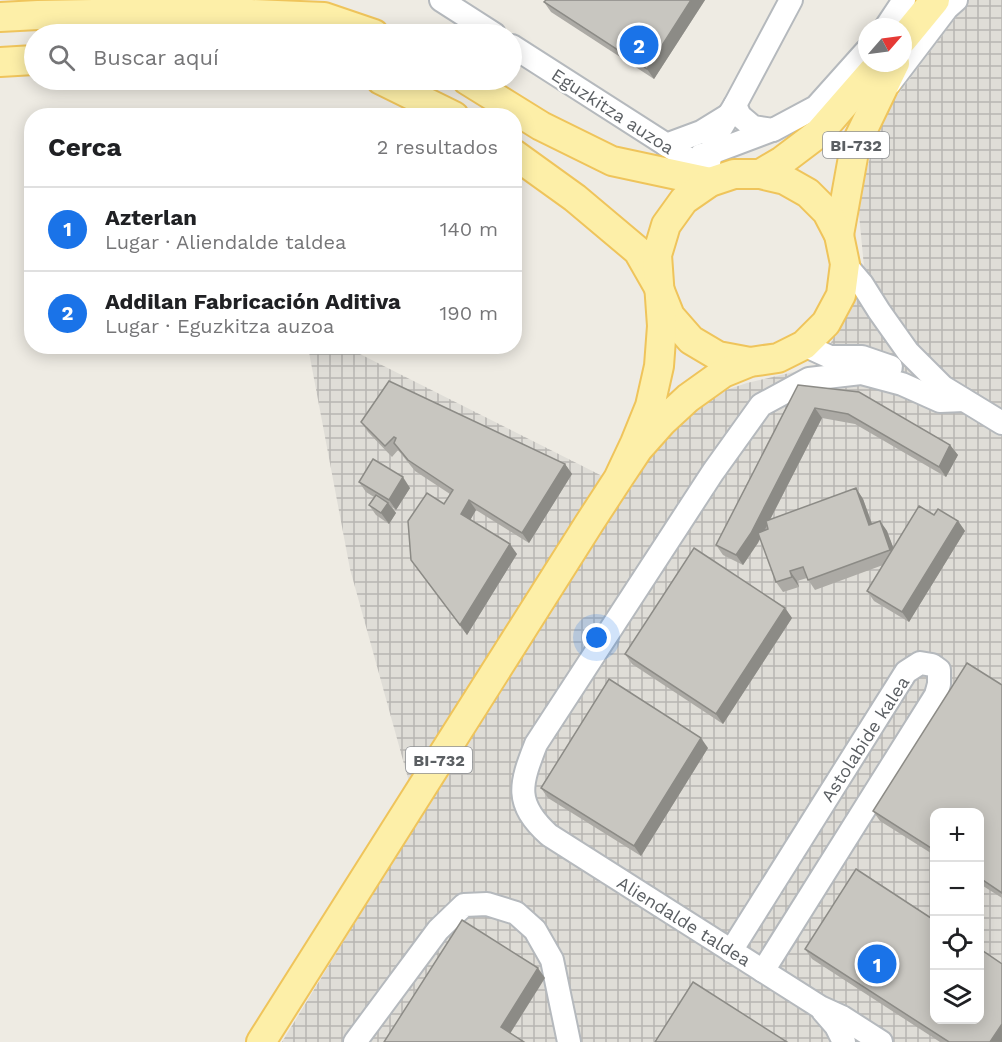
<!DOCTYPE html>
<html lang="es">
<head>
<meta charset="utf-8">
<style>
	:root { --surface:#fff; --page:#f2f2f2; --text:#202124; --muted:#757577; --line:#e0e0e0; --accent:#1a73e8 }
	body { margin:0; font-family:"Work Sans",sans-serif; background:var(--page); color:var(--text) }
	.controls { position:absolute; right:18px; bottom:18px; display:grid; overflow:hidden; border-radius:12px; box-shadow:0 3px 15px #0003 }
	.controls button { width:54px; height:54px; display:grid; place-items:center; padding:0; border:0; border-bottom:2px solid var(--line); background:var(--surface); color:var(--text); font:30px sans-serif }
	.compass { position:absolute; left:858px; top:18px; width:54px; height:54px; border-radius:50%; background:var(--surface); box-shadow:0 3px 15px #0003; rotate:62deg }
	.you { position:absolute; left:597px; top:638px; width:21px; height:21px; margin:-15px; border:4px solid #fff; border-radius:50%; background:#1a73e8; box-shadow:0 0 0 9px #1a73e833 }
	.badge { display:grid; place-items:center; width:39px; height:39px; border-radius:50%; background:var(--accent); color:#fff; font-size:20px; font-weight:700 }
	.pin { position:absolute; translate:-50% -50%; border:3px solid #fff; box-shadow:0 2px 6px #0006 }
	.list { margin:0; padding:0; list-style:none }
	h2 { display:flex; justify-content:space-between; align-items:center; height:78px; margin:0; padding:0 24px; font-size:26px }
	h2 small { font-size:20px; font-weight:400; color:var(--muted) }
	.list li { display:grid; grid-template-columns:39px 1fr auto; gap:18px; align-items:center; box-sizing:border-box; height:84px; padding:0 24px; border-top:2px solid var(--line) }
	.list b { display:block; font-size:22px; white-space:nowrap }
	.list p { margin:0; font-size:20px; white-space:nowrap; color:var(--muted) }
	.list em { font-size:20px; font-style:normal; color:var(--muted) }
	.icon { flex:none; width:33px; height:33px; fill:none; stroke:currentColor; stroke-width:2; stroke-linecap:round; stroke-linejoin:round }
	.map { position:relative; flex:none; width:1002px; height:1042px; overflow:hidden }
	.search { position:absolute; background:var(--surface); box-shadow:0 3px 15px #0003; left:24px; top:24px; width:498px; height:66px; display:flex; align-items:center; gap:15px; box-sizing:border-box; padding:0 21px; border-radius:33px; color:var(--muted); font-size:22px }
	.panel { position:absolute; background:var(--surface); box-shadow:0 3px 15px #0003; left:24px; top:108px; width:498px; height:246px; border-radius:24px }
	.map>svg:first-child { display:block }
</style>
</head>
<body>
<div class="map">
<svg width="1002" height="1042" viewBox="0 0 1002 1042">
	<defs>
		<pattern id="industrial-grid" width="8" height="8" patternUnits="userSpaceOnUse" patternTransform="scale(1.5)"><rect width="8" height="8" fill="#dfddd7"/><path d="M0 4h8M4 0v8" fill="none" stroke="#b8b6b2"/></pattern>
	</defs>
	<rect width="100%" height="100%" fill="#eeebe3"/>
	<path fill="url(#industrial-grid)" fill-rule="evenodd" d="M969,0H1002V1042H282L419,818L350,569L308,347H346L630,490L644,466L702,398L747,383L819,366L865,277L858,204L880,118ZM934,812H980V1020H934Z"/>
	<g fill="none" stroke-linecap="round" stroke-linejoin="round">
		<defs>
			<g id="minor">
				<path d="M441,0L494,34"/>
				<path d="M886,27L904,0"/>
				<path d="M512,46L687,158L710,182"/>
				<path d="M890,83L947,8L956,0"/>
				<path d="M735,105L740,116L753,127L773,130L816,107L867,50"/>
				<path d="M666,145L701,132L727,116"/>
				<path d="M701,155L711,153L772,130"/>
				<path d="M710,182L709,162L715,138L735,105L791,0"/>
				<path d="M845,264L862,284L879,311L908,352L943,387L1002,423"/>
				<path d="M804,345L830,357H862L891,367"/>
				<path d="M731,951L906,672L920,663L932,665L939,670V684L936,695L763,971"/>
				<path d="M823,1011L836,1026L844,1042"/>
				<path d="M355,1042L438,930L464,905L487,904L516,913L535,930L552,960L569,1042"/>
				<path d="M881,1042L842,1017L820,1007L549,835C514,803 520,785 536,744L713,472L761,405L809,379L861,373L902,384L940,401L964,400"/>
			</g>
			<g id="major">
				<path d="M0,17L38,15L203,12L324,17L374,34"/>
				<path d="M903,39L935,0"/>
				<path d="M0,62L34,60"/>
				<path d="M381,80L454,116"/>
				<path d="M467,80L541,126L612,161L710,182"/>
				<path d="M514,154L575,198L638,251L658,286L670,316L691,340L718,356L750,362"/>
				<path d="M760,174L782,161L819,133L880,63"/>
				<path d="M839,235L855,146L895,63"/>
				<path d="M261,1042L590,522L618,479L638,449L662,422L688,398L723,373L750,362L778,358L804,345L826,323L841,295L845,264L839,235L827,212L808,193L785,180L760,174H734L710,182L684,200L666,225L657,255L662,326L659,366L650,406L635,443L618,479"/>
			</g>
		</defs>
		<use href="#minor" stroke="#b5b9bd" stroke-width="26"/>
		<use href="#major" stroke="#efc45b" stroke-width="32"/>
		<use href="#minor" stroke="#fff" stroke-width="22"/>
		<use href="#major" stroke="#fdefa8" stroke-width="28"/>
	</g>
	<g fill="#acaaa5">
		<path d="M546,0H705L654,79L551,12L544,2Z"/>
		<path d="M798,385L950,445L958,455L946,477L855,424L822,418L770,520L856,488L863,499L872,524L880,521L887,531L893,548L934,515L958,521L965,531L909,622L874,601L867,591L883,565L815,590L807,578L797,581L799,587L783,592L776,582L760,538L743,565L723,555L716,545Z"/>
		<path d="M361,422L565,464L572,474L529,543L476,510L470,520L517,554L467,635L411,560L450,494L415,471L398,450L392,457L368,432Z"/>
		<path d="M359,482L410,488L396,510L392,507L396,513L389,524L376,515L369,505L374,497L366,492Z"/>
		<path d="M785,608L792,618L723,724L632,664L625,654Z"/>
		<path d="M1002,685V898L980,884V813H934V855L880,821L873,811Z"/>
		<path d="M708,748L641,856L548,798L541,788Z"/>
		<path d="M805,949L1002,1042H940L812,959Z"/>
	</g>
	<g fill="#8c8b86">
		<path d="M691,0H705L654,79L647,69Z"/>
		<path d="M815,408L822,418L758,543L743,565L736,555Z"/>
		<path d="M950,445L958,455L946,477L939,467Z"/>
		<path d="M565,464L572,474L529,543L522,533Z"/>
		<path d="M403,477L410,488L396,510L389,500Z"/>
		<path d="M856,488L863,499L876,535L869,525Z"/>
		<path d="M469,500L476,510L468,524L461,514Z"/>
		<path d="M388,503L396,513L389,524L381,513Z"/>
		<path d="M880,521L887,531L898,560L890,550Z"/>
		<path d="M958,521L965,531L909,622L902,612Z"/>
		<path d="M510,544L517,554L467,635L460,625Z"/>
		<path d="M790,571L797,581L799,587L792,577Z"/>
		<path d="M785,608L792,618L723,724L716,714Z"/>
		<path d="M701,738L708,748L641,856L634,846Z"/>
		<path d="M538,968L545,978L508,1037L501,1027Z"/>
		<path d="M1002,1024V1042H990Z"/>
	</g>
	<g fill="#c8c6c0" stroke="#8c8b86" stroke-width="1.5">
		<path d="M546,0H691L647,69L544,2Z"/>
		<path d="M389,381L565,464L522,533L469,500L461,514L510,544L460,625L411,560L408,521L427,493L444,504L453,490L408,460L394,443L396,438L394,437L385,446L361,422Z"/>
		<path d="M798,385L859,392L950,445L939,467L848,414L815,408L751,533L736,555L716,545Z"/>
		<path d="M373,459L403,477L389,500L359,482Z"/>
		<path d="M856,488L869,525L880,521L890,550L808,580L803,567L790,571L792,577L776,582L758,533L768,529L766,521Z"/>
		<path d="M376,495L388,503L381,513L369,505Z"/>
		<path d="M919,506L934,515L938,509L958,521L902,612L867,591Z"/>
		<path d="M694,548L785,608L716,714L625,654Z"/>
		<path d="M967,663L1002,685V893L980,878V813H934V850L873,811Z"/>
		<path d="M609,679L701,738L634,846L541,788Z"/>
		<path d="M856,869L934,920V1020H980V949L1002,964V1024L990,1042H949L805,949Z"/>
		<path d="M462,920L538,968L501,1027L524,1042H384Z"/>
		<path d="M693,982L787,1042H655Z"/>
	</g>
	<g text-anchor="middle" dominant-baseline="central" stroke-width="4.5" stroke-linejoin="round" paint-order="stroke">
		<g fill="#fff" stroke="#8c8f92" stroke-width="1.5">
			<rect x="823" y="132" width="66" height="26" rx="4.5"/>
			<rect x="406" y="747" width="66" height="26" rx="4.5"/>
		</g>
		<g font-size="16" font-weight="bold" fill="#5b5f63">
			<text x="856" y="145">BI-732</text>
			<text x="439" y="760">BI-732</text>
		</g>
		<g font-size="18" fill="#5b5f63" stroke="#fff">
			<text transform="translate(613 111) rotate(33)">Eguzkitza auzoa</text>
			<text transform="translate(865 739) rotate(-57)">Astolabide kalea</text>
			<text transform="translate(684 921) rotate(32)">Aliendalde taldea</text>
		</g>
	</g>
</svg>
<div class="controls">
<button>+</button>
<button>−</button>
<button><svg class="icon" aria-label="locate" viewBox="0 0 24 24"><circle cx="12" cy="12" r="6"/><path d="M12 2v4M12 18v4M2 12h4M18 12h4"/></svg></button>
<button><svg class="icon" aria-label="layers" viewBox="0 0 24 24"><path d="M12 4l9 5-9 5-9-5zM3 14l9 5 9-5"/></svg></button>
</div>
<svg class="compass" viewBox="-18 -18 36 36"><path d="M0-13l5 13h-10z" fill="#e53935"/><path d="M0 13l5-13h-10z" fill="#757577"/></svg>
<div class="you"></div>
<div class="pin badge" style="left:877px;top:964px">1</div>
<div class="pin badge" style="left:639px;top:45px">2</div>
<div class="search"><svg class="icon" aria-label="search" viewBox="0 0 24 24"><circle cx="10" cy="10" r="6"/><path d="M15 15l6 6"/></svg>Buscar aquí</div>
<section class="panel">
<h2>Cerca<small>2 resultados</small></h2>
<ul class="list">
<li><span class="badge">1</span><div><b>Azterlan</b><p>Lugar · Aliendalde taldea</p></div><em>140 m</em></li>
<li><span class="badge">2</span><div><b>Addilan Fabricación Aditiva</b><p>Lugar · Eguzkitza auzoa</p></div><em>190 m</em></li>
</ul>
</section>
</div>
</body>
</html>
